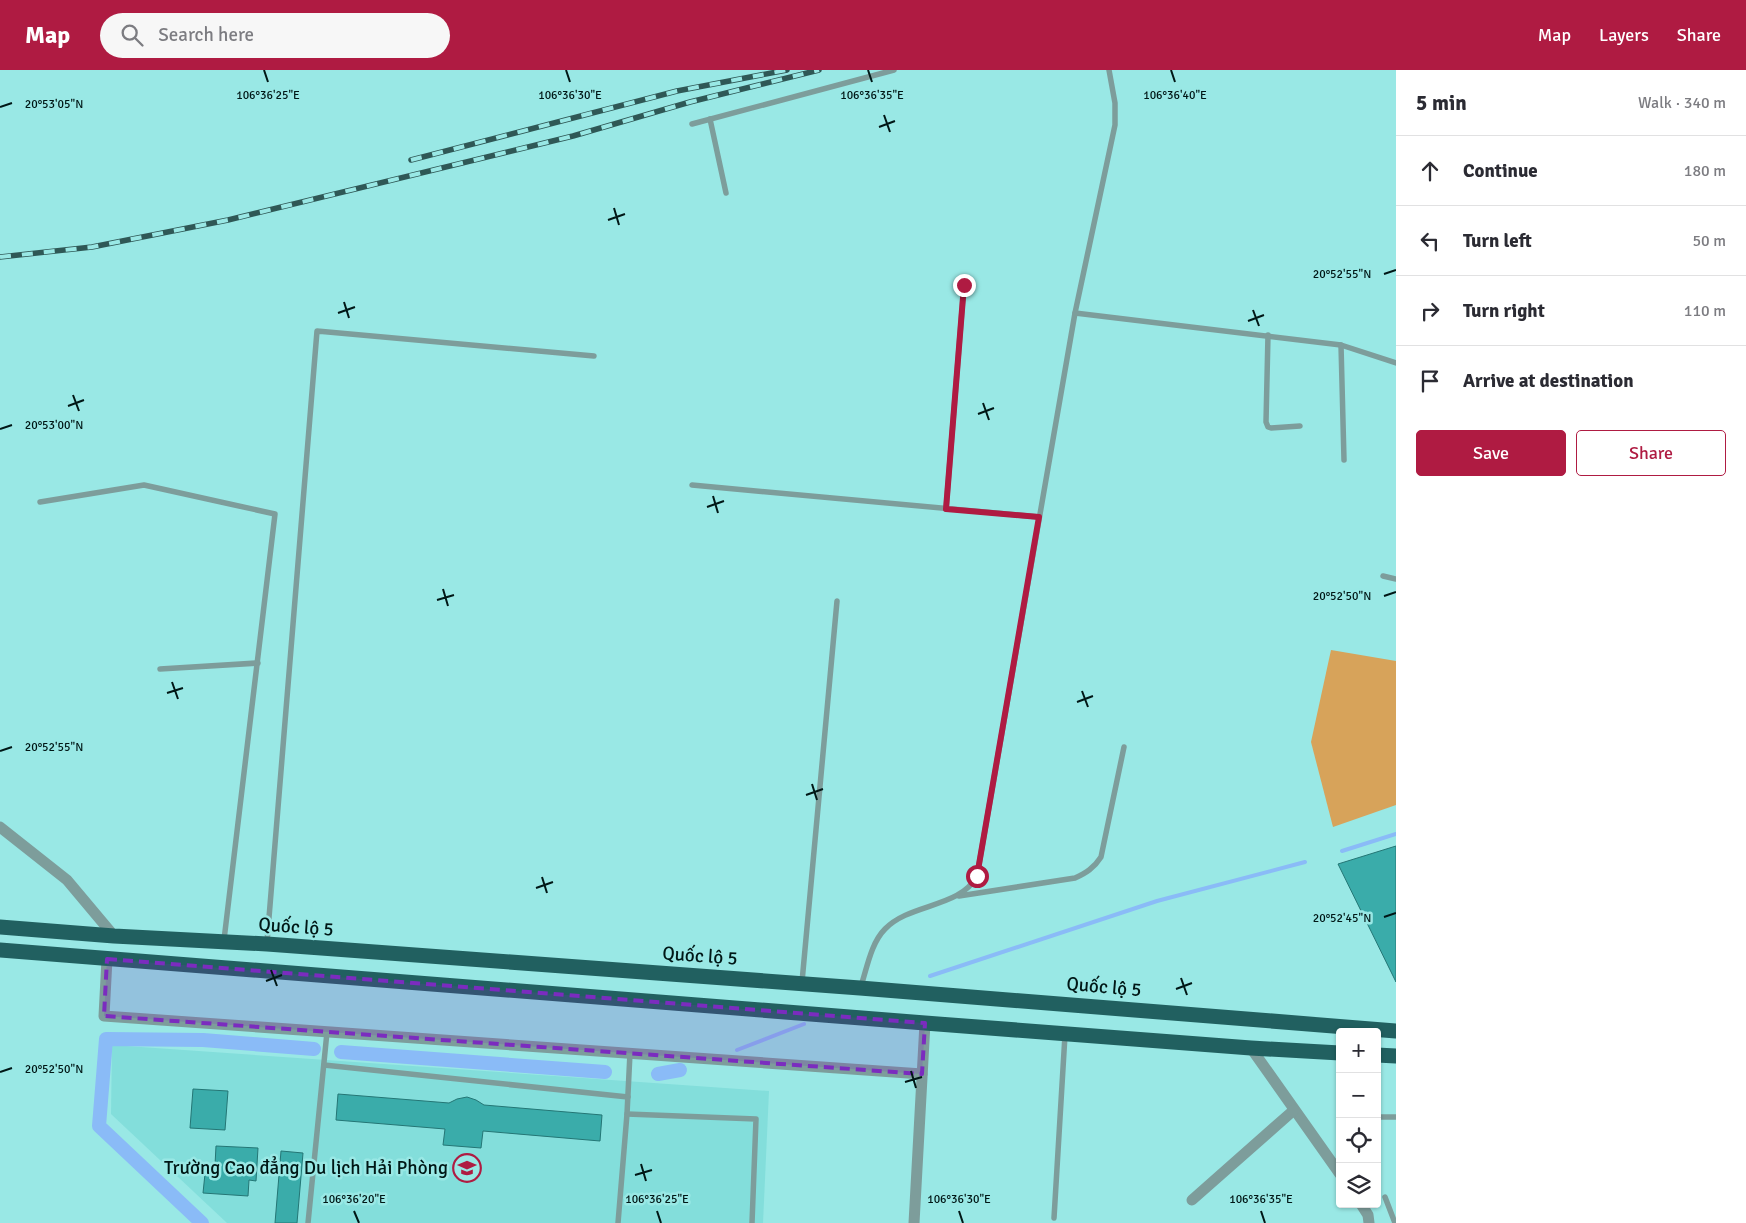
<!DOCTYPE html>
<html lang="en">
<head>
<meta charset="utf-8">
<style>
	:root { --surface:#fff; --page:#f7f7f7; --text:#2b2b33; --muted:#7c7c81; --line:#e1e1e2; --accent:#af1b42 }
	body { margin:0; font-family:Signika,sans-serif; background:var(--page); color:var(--text) }
	.controls { position:absolute; right:15px; bottom:15px; display:grid; overflow:hidden; border-radius:5px; box-shadow:0 1px 4px #0004 }
	.controls button { width:45px; height:45px; display:grid; place-items:center; padding:0; border:0; border-bottom:1px solid var(--line); background:var(--surface); color:var(--text); font:25px sans-serif }
	.stop { position:absolute; width:15px; height:15px; margin:-11px; border:4px solid #af1b42; border-radius:50%; background:#fff }
	.stop.end { background:#af1b42; border-color:#fff; box-shadow:0 1px 5px #0008 }
	.list { margin:0; padding:0; list-style:none }
	h2 { display:flex; justify-content:space-between; align-items:center; height:65px; margin:0; padding:0 20px; font-size:21px }
	h2 small { font-size:16px; font-weight:400; color:var(--muted) }
	.list li { display:grid; grid-template-columns:32px 1fr auto; gap:15px; align-items:center; box-sizing:border-box; height:70px; padding:0 20px; border-top:1px solid var(--line) }
	.list b { display:block; font-size:19px; white-space:nowrap }
	.list em { font-size:16px; font-style:normal; color:var(--muted) }
	.actions { display:flex; gap:10px; padding:15px 20px }
	.actions a { flex:1; padding:11px 0; border:1px solid var(--accent); border-radius:5px; text-align:center; font-size:18px; color:var(--accent) }
	.actions .main { background:var(--accent); color:#fff }
	.icon { flex:none; width:28px; height:28px; fill:none; stroke:currentColor; stroke-width:2; stroke-linecap:round; stroke-linejoin:round }
	.map { position:relative; flex:none; width:1396px; height:1153px; overflow:hidden }
	header { display:flex; align-items:center; gap:30px; box-sizing:border-box; height:70px; padding:0 25px; background:var(--accent); color:#fff }
	header strong { font-size:24px }
	nav { display:flex; gap:28px; margin-inline-start:auto; font-size:18px }
	.search { width:350px; height:45px; background:var(--page); display:flex; align-items:center; gap:12px; box-sizing:border-box; padding:0 18px; border-radius:28px; color:var(--muted); font-size:19px }
	main { display:flex }
	aside { flex:1; background:var(--surface) }
	.map>svg:first-child { display:block }
</style>
</head>
<body>
<header>
<strong>Map</strong>
<div class="search"><svg class="icon" aria-label="search" viewBox="0 0 24 24"><circle cx="10" cy="10" r="6"/><path d="M15 15l6 6"/></svg>Search here</div>
<nav><a>Map</a><a>Layers</a><a>Share</a></nav>
</header>
<main>
<div class="map">
<svg width="1396" height="1153" viewBox="0 0 1396 1153">
	<rect width="100%" height="100%" fill="#99e8e5"/>
	<path fill="#83dedb" d="M112,975L769,1021L763,1153H227L111,1044Z"/>
	<path fill="#d7a35a" d="M1331,580L1396,591V735L1333,757L1311,672Z"/>
	<g fill="none" stroke-linecap="round" stroke-linejoin="round">
		<g stroke="#8abbf7" stroke-width="4">
			<path d="M1342,781L1396,764"/>
			<path d="M930,906L1157,831L1305,792"/>
			<path d="M737,980L804,954"/>
		</g>
		<g stroke="#8abbf7" stroke-width="14">
			<path d="M341,982L605,1002"/>
			<path d="M658,1004L680,1000"/>
			<path d="M202,1153L99,1056L106,969L203,970L314,979"/>
		</g>
	</g>
	<g fill="#3aacaa" stroke="#247675">
		<path d="M1396,776V912L1338,794Z"/>
		<path d="M193,1019L228,1021L225,1060L190,1058Z"/>
		<path d="M338,1024L449,1033L457,1029L467,1027L476,1030L484,1035L602,1045L600,1071L483,1061L481,1078L443,1075L445,1059L336,1050Z"/>
		<path d="M216,1076L258,1078L256,1111L249,1110L248,1126L203,1123L206,1094L215,1095Z"/>
		<path d="M281,1081L303,1083L297,1153H275Z"/>
	</g>
	<g fill="none" stroke-linecap="round" stroke-linejoin="round">
		<g stroke="#7d9d9b" stroke-width="5.5">
			<path d="M710,49L726,123"/>
			<path d="M692,54L894,0"/>
			<path d="M1075,243L1341,275L1396,293"/>
			<path d="M1268,265L1266,352L1268,357L1271,358L1300,356"/>
			<path d="M1341,275L1344,390"/>
			<path d="M692,415L1039,447"/>
			<path d="M40,432L144,415L275,444L224,870"/>
			<path d="M946,439L964,215"/>
			<path d="M1383,506L1396,509"/>
			<path d="M160,599L258,593"/>
			<path d="M959,826L1075,808C1086,803 1094,798 1101,787L1124,677"/>
			<path d="M267,872L317,261L594,286"/>
			<path d="M802,912L837,531"/>
			<path d="M861,916C867,898 871,873 885,859C910,833 960,838 977,806L1075,243L1115,55V33L1109,0"/>
			<path d="M324,995L628,1027"/>
			<path d="M627,1044L756,1049L752,1153"/>
			<path d="M1377,1047H1396"/>
			<path d="M1385,1127L1395,1153"/>
			<path d="M1054,1148L1065,965"/>
			<path d="M308,1153L327,962"/>
			<path d="M618,1153L627,1044L630,983"/>
		</g>
		<g stroke="#7d9d9b" stroke-width="11">
			<path d="M0,757L67,810L114,866"/>
			<path d="M107,889L104,946L922,1004"/>
			<path d="M1251,978L1340,1104"/>
			<path d="M1192,1130L1294,1040"/>
			<path d="M1361,1134L1368,1145L1369,1153"/>
			<path d="M914,1153L925,953"/>
		</g>
		<g stroke="#216060" stroke-width="15">
			<path d="M0,857L114,866L267,874L860,918L1396,961"/>
			<path d="M0,880L925,953L1251,978L1340,983"/>
			<path d="M1377,985L1396,986"/>
		</g>
		<defs>
			<g id="rail">
				<path d="M411,90L677,21L787,0"/>
				<path d="M0,187L92,177L228,150L573,66L690,32L819,0"/>
			</g>
		</defs>
		<use href="#rail" stroke="#2f5856" stroke-width="5.5"/>
		<use href="#rail" stroke="#99e8e5" stroke-width="4" stroke-dasharray="11" stroke-linecap="butt"/>
	</g>
	<g fill="none" stroke-linecap="round" stroke-linejoin="round">
		<path stroke="#af1b42" stroke-width="6" d="M964,215L946,439L1039,447L977,806"/>
	</g>
	<path fill="#7b2cbf" fill-opacity="0.2" stroke="#7b2cbf" stroke-width="4" stroke-dasharray="10 6" stroke-linejoin="round" d="M107,889L925,953L922,1004L104,946Z"/>
	<path fill="none" stroke="#001716" stroke-width="2" d="M264,0L268,12M566,0L570,12M868,0L872,12M1171,0L1175,12M0,37L12,33M884,45L890,62M879,57L895,51M614,138L619,155M608,150L625,144M1384,204L1396,200M344,232L349,248M1253,240L1259,256M338,243L355,237M1248,251L1264,245M73,325L79,341M983,333L989,350M68,336L84,330M978,344L994,338M0,359L12,355M713,426L718,443M707,437L724,431M443,519L448,536M1384,526L1396,522M437,530L454,525M172,612L178,629M1082,621L1088,637M167,623L183,618M1077,632L1093,626M0,681L12,677M812,714L817,730M806,725L823,719M542,807L547,823M536,818L553,812M1384,847L1396,843M271,900L277,916M1181,908L1187,925M266,911L282,905M1176,919L1192,913M911,1001L916,1018M0,1002L12,998M905,1012L922,1007M641,1094L646,1111M635,1105L652,1100M354,1141L359,1153M657,1141L661,1153M959,1141L963,1153M1261,1141L1265,1153"/>
	<defs>
		<symbol id="university-ring" viewBox="-11 -11 22 22"><circle r="9.5" fill="#99e8e5" stroke="#af1b42" stroke-width="1.5"/><path d="M0-5L7-2L0 1L-7-2ZM-4 1L0 2.5L4 1V4Q0 6-4 4Z" fill="#af1b42"/></symbol>
	</defs>
	<g fill-rule="evenodd">
		<use href="#university-ring" x="451" y="1082" width="32" height="32"/>
	</g>
	<g text-anchor="middle" dominant-baseline="central" stroke-width="5" stroke-linejoin="round" paint-order="stroke">
		<g font-size="19" fill="#001716" stroke="#99e8e5">
			<text transform="translate(296 857) rotate(4)">Quốc lộ 5</text>
			<text transform="translate(700 886) rotate(4)">Quốc lộ 5</text>
			<text transform="translate(1104 917) rotate(5)">Quốc lộ 5</text>
		</g>
		<g font-size="19" fill="#001716" stroke="#99e8e5" text-anchor="end">
			<text x="448" y="1098">Trường Cao đẳng Du lịch Hải Phòng</text>
		</g>
	</g>
	<g font-size="12" text-anchor="middle" fill="#001716" stroke="#99e8e5" stroke-width="5" stroke-linejoin="round" paint-order="stroke">
		<text x="268" y="29">106°36'25"E</text>
		<text x="1175" y="29">106°36'40"E</text>
		<text x="570" y="29">106°36'30"E</text>
		<text x="872" y="29">106°36'35"E</text>
		<text x="54" y="38">20°53'05"N</text>
		<text x="1342" y="208">20°52'55"N</text>
		<text x="54" y="359">20°53'00"N</text>
		<text x="1342" y="530">20°52'50"N</text>
		<text x="54" y="681">20°52'55"N</text>
		<text x="1342" y="852">20°52'45"N</text>
		<text x="54" y="1003">20°52'50"N</text>
		<text x="354" y="1133">106°36'20"E</text>
		<text x="657" y="1133">106°36'25"E</text>
		<text x="959" y="1133">106°36'30"E</text>
		<text x="1261" y="1133">106°36'35"E</text>
	</g>
</svg>
<div class="controls">
<button>+</button>
<button>−</button>
<button><svg class="icon" aria-label="locate" viewBox="0 0 24 24"><circle cx="12" cy="12" r="6"/><path d="M12 2v4M12 18v4M2 12h4M18 12h4"/></svg></button>
<button><svg class="icon" aria-label="layers" viewBox="0 0 24 24"><path d="M12 4l9 5-9 5-9-5zM3 14l9 5 9-5"/></svg></button>
</div>
<div class="stop" style="left:977px;top:806px"></div>
<div class="stop end" style="left:964px;top:215px"></div>
</div>
<aside>
<h2>5 min<small>Walk · 340 m</small></h2>
<ul class="list">
<li><svg class="icon" aria-label="ahead" viewBox="0 0 24 24"><path d="M12 20V5M6 11l6-6 6 6"/></svg><div><b>Continue</b></div><em>180 m</em></li>
<li><svg class="icon" aria-label="left" viewBox="0 0 24 24"><path d="M17 20v-9H6M10 6l-5 5 5 5"/></svg><div><b>Turn left</b></div><em>50 m</em></li>
<li><svg class="icon" aria-label="right" viewBox="0 0 24 24"><path d="M7 20v-9h11M14 6l5 5-5 5"/></svg><div><b>Turn right</b></div><em>110 m</em></li>
<li><svg class="icon" aria-label="arrive" viewBox="0 0 24 24"><path d="M6 21V4h12l-3 4 3 4H6"/></svg><div><b>Arrive at destination</b></div></li>
</ul>
<div class="actions"><a class="main">Save</a><a>Share</a></div>
</aside>
</main>
</body>
</html>
